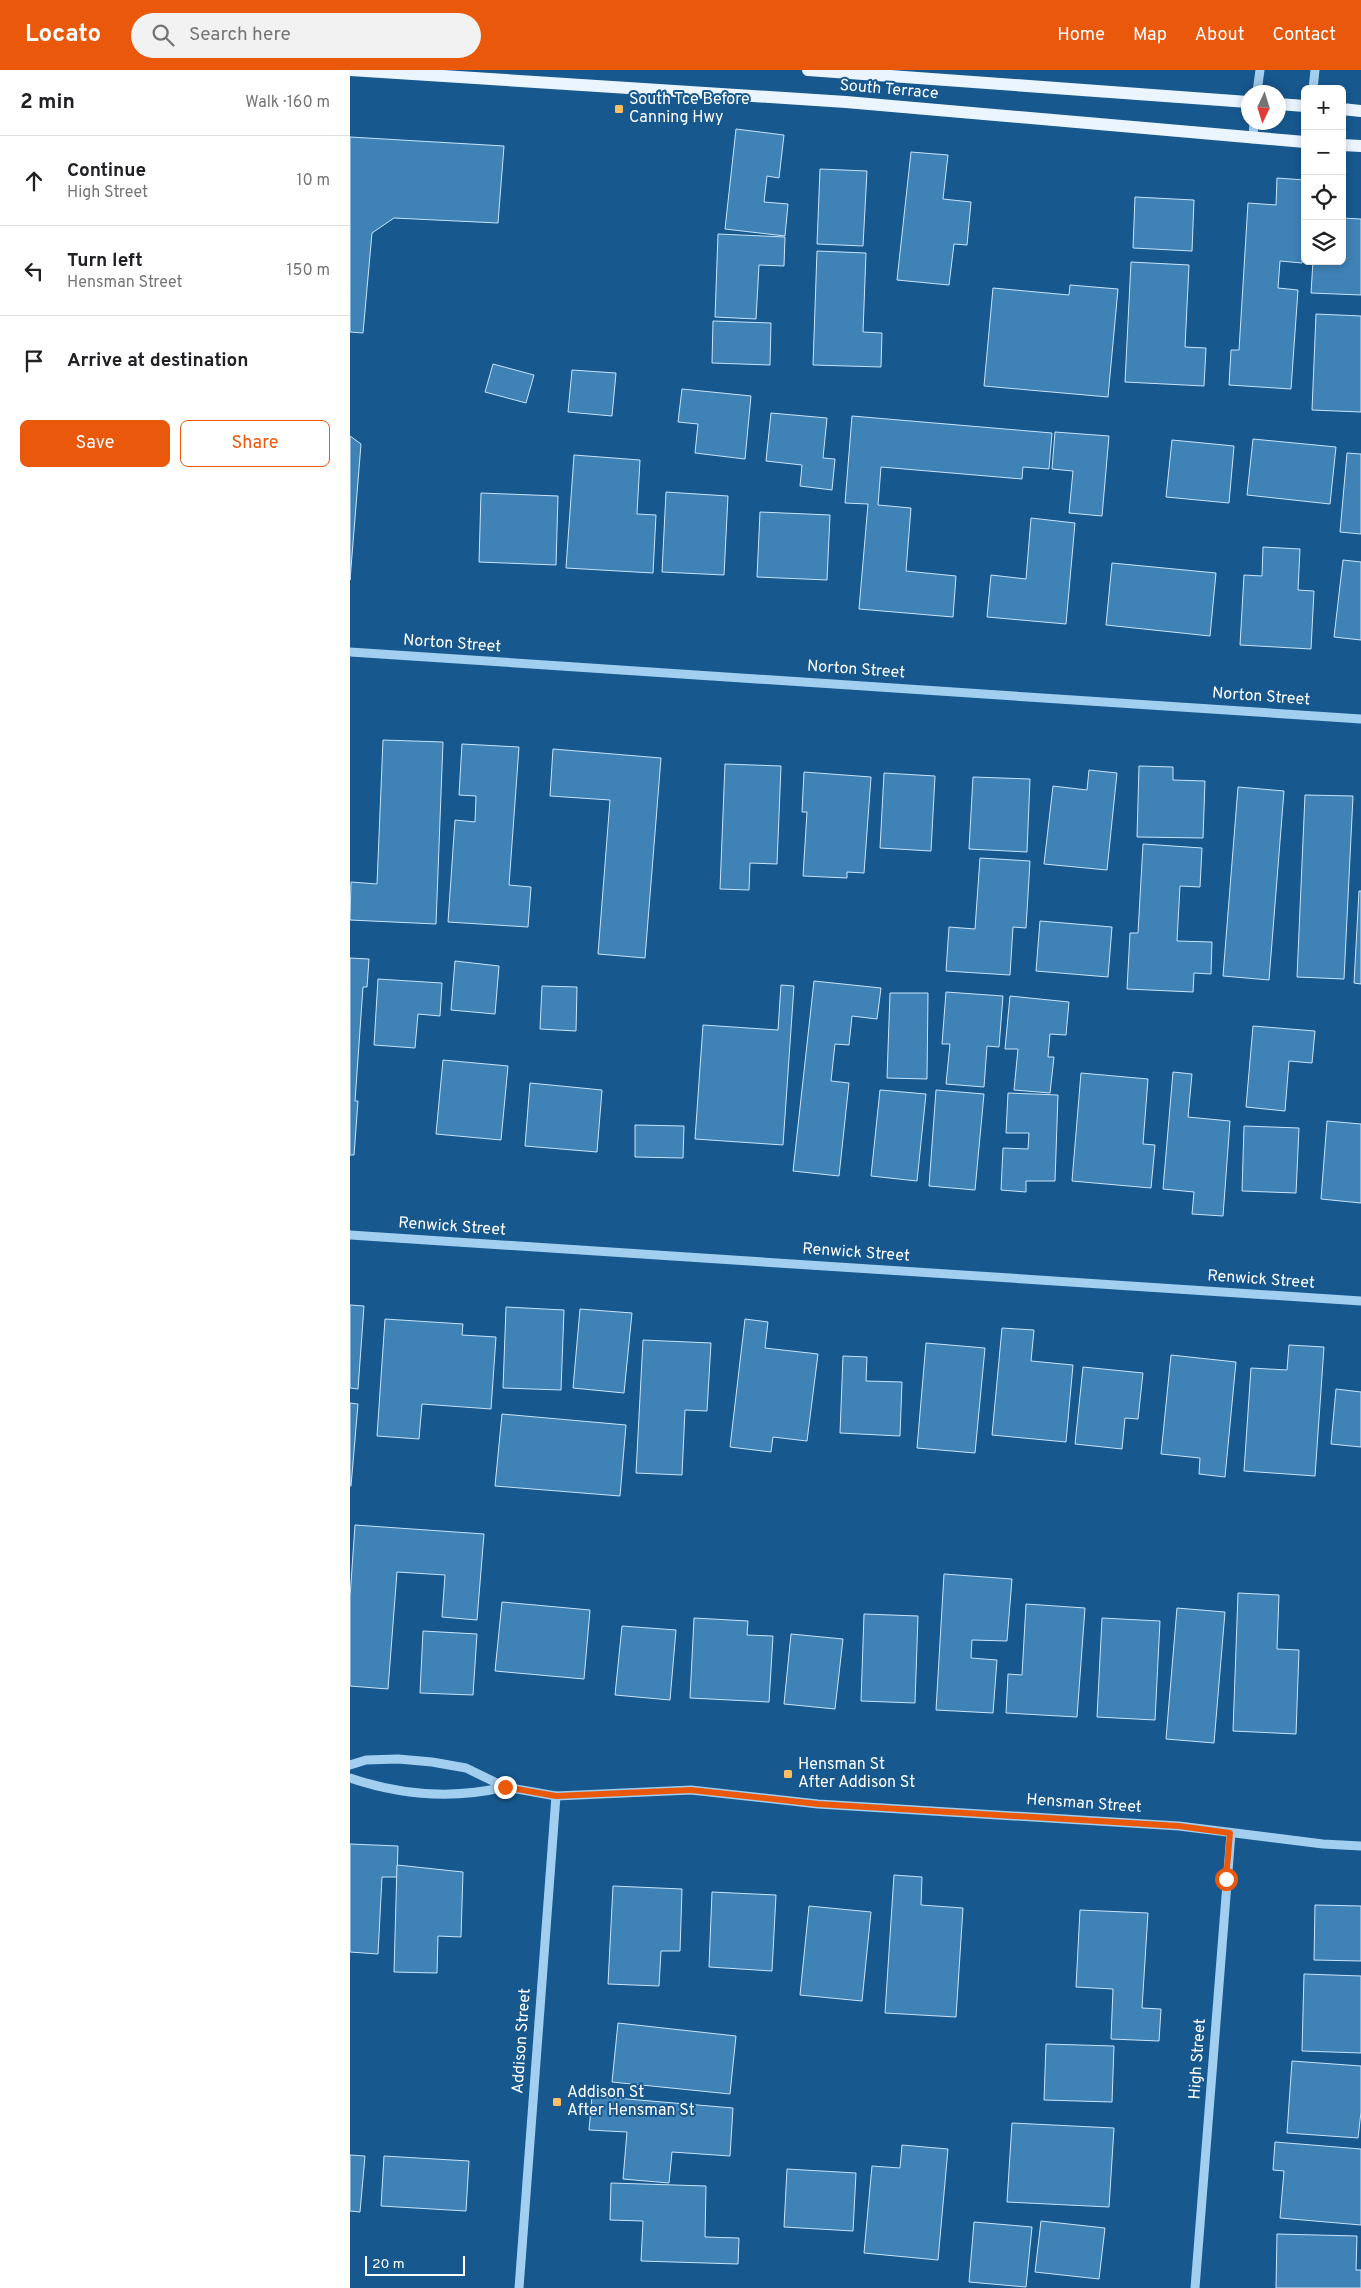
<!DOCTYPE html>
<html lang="en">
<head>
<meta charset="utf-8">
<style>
	:root { --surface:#fff; --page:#f2f2f2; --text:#202124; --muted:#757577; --line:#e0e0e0; --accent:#ea580c }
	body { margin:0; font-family:Overpass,sans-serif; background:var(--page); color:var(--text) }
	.controls { position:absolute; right:15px; top:15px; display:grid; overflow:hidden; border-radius:8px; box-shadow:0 2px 8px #0003 }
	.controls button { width:45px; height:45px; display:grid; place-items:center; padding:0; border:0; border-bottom:1px solid var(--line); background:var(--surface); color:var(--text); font:25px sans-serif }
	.compass { position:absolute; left:891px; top:15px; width:45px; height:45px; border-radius:50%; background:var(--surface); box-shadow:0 2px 8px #0003; rotate:184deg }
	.scale { position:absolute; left:15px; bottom:12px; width:100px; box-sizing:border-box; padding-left:5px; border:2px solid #fff; border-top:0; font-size:14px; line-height:18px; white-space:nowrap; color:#fff; -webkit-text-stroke:4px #17588e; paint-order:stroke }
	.stop { position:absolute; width:15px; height:15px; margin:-11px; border:4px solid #ea580c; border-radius:50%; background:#fff }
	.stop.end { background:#ea580c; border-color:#fff; box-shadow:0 1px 5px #0008 }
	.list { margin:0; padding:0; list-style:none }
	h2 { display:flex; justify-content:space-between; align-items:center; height:65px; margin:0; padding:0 20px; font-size:21px }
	h2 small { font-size:16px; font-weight:400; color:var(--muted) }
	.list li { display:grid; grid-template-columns:32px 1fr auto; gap:15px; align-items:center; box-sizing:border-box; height:90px; padding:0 20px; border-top:1px solid var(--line) }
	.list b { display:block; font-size:19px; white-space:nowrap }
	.list p { margin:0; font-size:16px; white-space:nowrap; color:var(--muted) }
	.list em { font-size:16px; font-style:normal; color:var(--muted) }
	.actions { display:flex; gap:10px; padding:15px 20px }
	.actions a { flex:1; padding:11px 0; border:1px solid var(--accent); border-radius:8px; text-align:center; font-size:18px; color:var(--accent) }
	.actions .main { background:var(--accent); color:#fff }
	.icon { flex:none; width:28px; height:28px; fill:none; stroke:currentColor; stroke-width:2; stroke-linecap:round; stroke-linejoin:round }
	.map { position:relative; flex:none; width:1011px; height:2218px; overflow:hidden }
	header { display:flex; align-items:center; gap:30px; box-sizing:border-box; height:70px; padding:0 25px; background:var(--accent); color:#fff }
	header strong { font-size:24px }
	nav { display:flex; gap:28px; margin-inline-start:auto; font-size:18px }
	.search { width:350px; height:45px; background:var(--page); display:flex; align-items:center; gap:12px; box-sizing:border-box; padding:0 18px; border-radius:28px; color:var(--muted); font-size:19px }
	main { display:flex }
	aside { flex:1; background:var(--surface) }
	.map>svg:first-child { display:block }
</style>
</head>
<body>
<header>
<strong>Locato</strong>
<div class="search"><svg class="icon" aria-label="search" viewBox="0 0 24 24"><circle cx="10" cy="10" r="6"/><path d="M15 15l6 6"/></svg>Search here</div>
<nav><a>Home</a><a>Map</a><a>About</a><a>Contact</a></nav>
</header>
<main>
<aside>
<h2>2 min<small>Walk · 160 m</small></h2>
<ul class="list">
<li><svg class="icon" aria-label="ahead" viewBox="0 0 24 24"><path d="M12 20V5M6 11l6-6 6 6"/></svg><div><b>Continue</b><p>High Street</p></div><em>10 m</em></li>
<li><svg class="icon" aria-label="left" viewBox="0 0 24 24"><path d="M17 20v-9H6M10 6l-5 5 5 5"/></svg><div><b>Turn left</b><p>Hensman Street</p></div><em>150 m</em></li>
<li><svg class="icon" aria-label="arrive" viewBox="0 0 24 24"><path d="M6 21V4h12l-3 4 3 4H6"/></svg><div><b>Arrive at destination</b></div></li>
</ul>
<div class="actions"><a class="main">Save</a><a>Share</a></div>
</aside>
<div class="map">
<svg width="1011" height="2218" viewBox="0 0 1011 2218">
	<rect width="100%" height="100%" fill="#17588e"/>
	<g fill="#3f82b6" stroke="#c9e5fb">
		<path d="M386,59L434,65L429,108L417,106L414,132L438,134L435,166L375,159Z"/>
		<path d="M0,67L154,76L148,153L44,148L22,163L13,263L0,262Z"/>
		<path d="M561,82L598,85L593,129L621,132L617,175L604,174L599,215L547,210Z"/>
		<path d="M470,99L517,101L513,176L467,174Z"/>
		<path d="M927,108L955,110L952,193L930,191L928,218L948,220L941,319L879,315L881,280H889L898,133L926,135Z"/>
		<path d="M785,127L844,130L842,181L783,178Z"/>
		<path d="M992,148L1011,149V225L961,223L963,191H992Z"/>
		<path d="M368,164L435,167L434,196L409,195L406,249L365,247Z"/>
		<path d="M467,181L516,183L513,262L532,263L531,297L463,295Z"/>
		<path d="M781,192L839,195L835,277L856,278L854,316L775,312Z"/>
		<path d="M720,215L768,219L758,327L634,316L643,218L719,225Z"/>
		<path d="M966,244L1011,246V342L962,340Z"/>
		<path d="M363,251L421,253L420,295L362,293Z"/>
		<path d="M143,294L184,305L176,333L135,322Z"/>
		<path d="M222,300L266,303L262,346L218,342Z"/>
		<path d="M332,319L401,326L395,389L345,383L348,354L328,352Z"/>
		<path d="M421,343L477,348L473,388L485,389L482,420L450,416L452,395L416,391Z"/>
		<path d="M502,346L702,363L699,399L673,397L672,409L531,397L528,435L561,438L556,501L606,506L603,547L509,539L518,434L495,433Z"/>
		<path d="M705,362L759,366L752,446L719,443L723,401L702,399Z"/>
		<path d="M0,366L11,374L0,510Z"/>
		<path d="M903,369L986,377L980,434L897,425Z"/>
		<path d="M822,370L884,376L879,433L816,427Z"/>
		<path d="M997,383L1011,384V464L990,462Z"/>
		<path d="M224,385L290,390L287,444L306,445L303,503L216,498Z"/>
		<path d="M316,422L378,426L374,505L312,502Z"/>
		<path d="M131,423L208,426L206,495L129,492Z"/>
		<path d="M410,442L480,445L477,510L407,507Z"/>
		<path d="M681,448L725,453L716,554L637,547L641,505L676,509Z"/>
		<path d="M913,477L950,479L948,520L964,521L961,579L890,575L894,505L912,506Z"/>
		<path d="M993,490L1011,492V570L984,567Z"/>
		<path d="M762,493L866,503L860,566L756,555Z"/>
		<path d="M33,670L93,672L86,854L0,850L1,812L27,814Z"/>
		<path d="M112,674L169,677L159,815L181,817L178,857L98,852L105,750L125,752L126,726L109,725Z"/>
		<path d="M203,679L311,688L295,888L248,884L260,730L200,726Z"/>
		<path d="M375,694L431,696L427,794L400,793L399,820L370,819Z"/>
		<path d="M789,696L823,697V710L855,711L853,768L787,767Z"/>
		<path d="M739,700L767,703L757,800L694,794L703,716L737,720Z"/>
		<path d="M454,702L521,707L514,803L497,802V808L453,806L457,742H452Z"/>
		<path d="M534,703L585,706L581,781L530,778Z"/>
		<path d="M623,707L680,709L677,782L619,779Z"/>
		<path d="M888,717L934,721L919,910L873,906Z"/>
		<path d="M955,725L1003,726L994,909L947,907Z"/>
		<path d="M793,774L852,778L850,817L830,816L827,871L862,872L861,904L844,903L843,922L777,919L780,863H788Z"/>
		<path d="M630,788L680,791L676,858L663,857L660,905L596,901L599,857L625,859Z"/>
		<path d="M1009,821H1011V914L1004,913Z"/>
		<path d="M690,851L762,857L758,907L686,901Z"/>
		<path d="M0,888L19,889L17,917H13L5,1031H8L4,1085H0Z"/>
		<path d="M105,891L149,896L145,944L101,940Z"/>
		<path d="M28,909L92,913L90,946L68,944L65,978L24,975Z"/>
		<path d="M464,911L531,918L527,949L502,946L499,975L485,974L481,1011L499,1013L489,1106L443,1101Z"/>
		<path d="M431,915L444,916L433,1075L345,1069L353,955L428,960Z"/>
		<path d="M192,916L227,917L226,961L190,959Z"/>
		<path d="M596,922L653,926L649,977L637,976L634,1017L596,1014L600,974H592Z"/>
		<path d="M540,923H578L577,1009L537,1008Z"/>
		<path d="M660,926L719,932L716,965L700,964L698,987H704L700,1023L664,1020L668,979H655Z"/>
		<path d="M903,956L965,961L962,993L939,991L935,1041L896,1037Z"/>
		<path d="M93,990L158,996L151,1070L86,1064Z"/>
		<path d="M823,1002L842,1004L838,1047L880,1051L873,1146L842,1144L844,1122L813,1119Z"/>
		<path d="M731,1003L798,1009L793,1074L805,1075L801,1118L722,1111Z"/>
		<path d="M180,1013L252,1020L247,1082L175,1076Z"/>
		<path d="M530,1020L576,1024L567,1111L521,1106Z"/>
		<path d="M586,1020L634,1024L625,1120L579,1116Z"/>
		<path d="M658,1023L708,1025L705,1111H676V1122L651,1120L653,1078L678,1079L679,1063H656Z"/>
		<path d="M977,1051L1011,1054V1133L971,1129Z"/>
		<path d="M285,1055L334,1056L333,1088L285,1087Z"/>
		<path d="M894,1056L949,1058L946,1123L892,1121Z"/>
		<path d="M0,1235L14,1236L8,1319L0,1318Z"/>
		<path d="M156,1237L214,1240L211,1320L153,1318Z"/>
		<path d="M230,1239L282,1243L274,1323L223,1318Z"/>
		<path d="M35,1249L113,1254L112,1265L146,1267L141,1339L72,1334L69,1369L27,1366Z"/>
		<path d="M395,1249L418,1252L415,1278L468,1284L457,1371L423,1367L421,1382L380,1377Z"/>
		<path d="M652,1258L684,1260L681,1291L723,1295L716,1372L642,1365Z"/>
		<path d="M293,1270L361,1273L357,1341L335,1340L332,1405L286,1403Z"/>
		<path d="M576,1273L635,1278L625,1383L567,1378Z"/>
		<path d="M939,1275L974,1277L965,1406L894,1401L901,1298L937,1300Z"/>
		<path d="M821,1285L886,1292L875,1407L849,1404L850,1388L811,1384Z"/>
		<path d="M493,1286L517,1287L516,1311L552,1312L550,1366L490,1363Z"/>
		<path d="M733,1297L793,1303L788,1349L775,1348L772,1379L725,1374Z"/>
		<path d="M986,1319L1011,1322V1377L981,1374Z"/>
		<path d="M0,1333L8,1334L1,1416H0Z"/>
		<path d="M152,1344L276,1355L270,1426L145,1416Z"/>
		<path d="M5,1455L134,1464L127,1550L92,1547L95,1505L47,1502L38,1619L0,1616V1527Z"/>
		<path d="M594,1504L662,1509L657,1571L622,1570L621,1588L647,1590L643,1643L586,1640Z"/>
		<path d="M888,1523L929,1525L927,1579L949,1580L946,1664L883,1661Z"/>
		<path d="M152,1532L240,1540L234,1609L145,1601Z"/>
		<path d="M676,1534L735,1538L727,1647L656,1643L658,1604L672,1605Z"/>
		<path d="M827,1538L875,1542L864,1673L816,1669Z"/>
		<path d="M514,1544L568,1546L565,1633L511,1631Z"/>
		<path d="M344,1548L398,1551L397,1565L423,1566L419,1632L340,1628Z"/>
		<path d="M752,1548L810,1551L805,1650L747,1647Z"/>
		<path d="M272,1556L326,1560L320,1630L265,1625Z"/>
		<path d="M73,1561L127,1564L123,1625L70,1623Z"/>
		<path d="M441,1564L493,1569L485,1639L434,1634Z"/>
		<path d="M0,1774L48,1776L47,1807H32L28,1884L0,1882Z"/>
		<path d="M47,1795L113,1802L111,1867L88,1866L87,1903L44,1902Z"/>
		<path d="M544,1805L572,1807L571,1835L613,1838L606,1947L535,1943Z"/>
		<path d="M263,1816L332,1819L330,1881H311L309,1916L258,1914Z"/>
		<path d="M362,1822L426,1825L422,1901L359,1897Z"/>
		<path d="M965,1835L1011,1836V1891L964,1890Z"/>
		<path d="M459,1836L521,1842L512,1931L450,1925Z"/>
		<path d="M730,1840L798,1843L792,1938L811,1939L809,1971L761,1969L763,1919L726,1917Z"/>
		<path d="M954,1904L1011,1906V1983L952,1981Z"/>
		<path d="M268,1953L386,1966L380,2024L262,2012Z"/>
		<path d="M696,1974L764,1976L762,2032L694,2030Z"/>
		<path d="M942,1991L1011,1996V2042L1008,2068L937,2063Z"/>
		<path d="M242,2026L383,2038L380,2086L322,2082L319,2113L273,2109L277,2062L239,2060Z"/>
		<path d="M662,2053L764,2058L759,2137L657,2132Z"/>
		<path d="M925,2072L1011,2079V2155L930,2148L934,2101L923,2100Z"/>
		<path d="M552,2075L598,2079L588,2190L514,2183L522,2096L550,2098Z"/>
		<path d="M0,2085L15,2086L10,2142L0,2141Z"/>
		<path d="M34,2086L119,2091L116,2141L31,2136Z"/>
		<path d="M437,2099L506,2103L503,2161L434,2157Z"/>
		<path d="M261,2113L356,2116L355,2167L389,2168L388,2194L291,2191L293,2151L260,2150Z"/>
		<path d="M691,2151L755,2158L749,2209L685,2202Z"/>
		<path d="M624,2152L682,2157L676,2217L619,2212Z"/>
		<path d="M927,2164L1007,2166L1006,2200H1011V2218H926Z"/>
	</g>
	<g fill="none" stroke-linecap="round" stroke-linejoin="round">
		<g stroke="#a2ceef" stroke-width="9">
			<path d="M963,19L965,0"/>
			<path d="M907,22L910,0"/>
			<path d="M903,69L904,52"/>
			<path d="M0,582L1011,649"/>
			<path d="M0,1165L1011,1231"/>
			<path d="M0,1695L16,1690L48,1689L82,1692L116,1698L155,1717L206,1726L341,1720L468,1734L829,1756L973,1774L1011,1776"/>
			<path d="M0,1708C50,1725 104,1729 155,1717"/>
			<path d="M169,2218L206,1726"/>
			<path d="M845,2218L881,1763"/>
		</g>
		<g stroke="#ebf5ff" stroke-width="12">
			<path d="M0,0L496,32L955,72"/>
			<path d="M458,0L898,32"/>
			<path d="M928,34L955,36"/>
			<path d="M992,39L1011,41"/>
			<path d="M992,75L1011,76"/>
		</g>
	</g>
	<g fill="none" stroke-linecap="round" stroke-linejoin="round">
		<path stroke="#ea580c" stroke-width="6" d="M155,1717L206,1726L341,1720L468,1734L829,1756L880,1763L876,1809"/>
	</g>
	<g fill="#ffbf61" stroke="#17588e" stroke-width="2">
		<rect x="264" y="34" width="10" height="10" rx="2.5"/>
		<rect x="433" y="1699" width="10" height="10" rx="2.5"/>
		<rect x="202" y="2027" width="10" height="10" rx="2.5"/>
	</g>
	<g text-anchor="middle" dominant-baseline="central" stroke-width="4" stroke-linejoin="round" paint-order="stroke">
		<g font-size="16" fill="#fff" stroke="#17588e">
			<text transform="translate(539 20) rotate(5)">South Terrace</text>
			<text transform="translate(102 574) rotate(4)">Norton Street</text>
			<text transform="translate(506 600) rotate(4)">Norton Street</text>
			<text transform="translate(911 627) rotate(4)">Norton Street</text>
			<text transform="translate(102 1157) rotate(4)">Renwick Street</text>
			<text transform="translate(506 1183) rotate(4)">Renwick Street</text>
			<text transform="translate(911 1210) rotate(4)">Renwick Street</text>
			<text transform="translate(734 1734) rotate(4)">Hensman Street</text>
			<text transform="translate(172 1971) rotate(-86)">Addison Street</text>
			<text transform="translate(848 1989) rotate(-86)">High Street</text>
		</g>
		<g font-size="16" fill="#fff" stroke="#17588e" text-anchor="start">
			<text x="279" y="30">South Tce Before<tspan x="279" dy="18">Canning Hwy</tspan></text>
			<text x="448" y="1695">Hensman St<tspan x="448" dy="18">After Addison St</tspan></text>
			<text x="217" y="2023">Addison St<tspan x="217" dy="18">After Hensman St</tspan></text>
		</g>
	</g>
</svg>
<div class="controls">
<button>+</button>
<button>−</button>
<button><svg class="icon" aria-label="locate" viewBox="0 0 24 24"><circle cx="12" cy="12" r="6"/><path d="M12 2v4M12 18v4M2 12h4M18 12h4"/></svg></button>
<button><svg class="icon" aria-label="layers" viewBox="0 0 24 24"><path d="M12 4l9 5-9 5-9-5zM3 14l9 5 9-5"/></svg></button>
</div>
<svg class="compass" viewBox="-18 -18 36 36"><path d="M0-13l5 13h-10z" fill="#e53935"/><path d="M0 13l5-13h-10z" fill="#757577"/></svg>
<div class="scale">20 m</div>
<div class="stop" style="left:876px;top:1809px"></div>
<div class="stop end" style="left:155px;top:1717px"></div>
</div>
</main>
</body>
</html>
